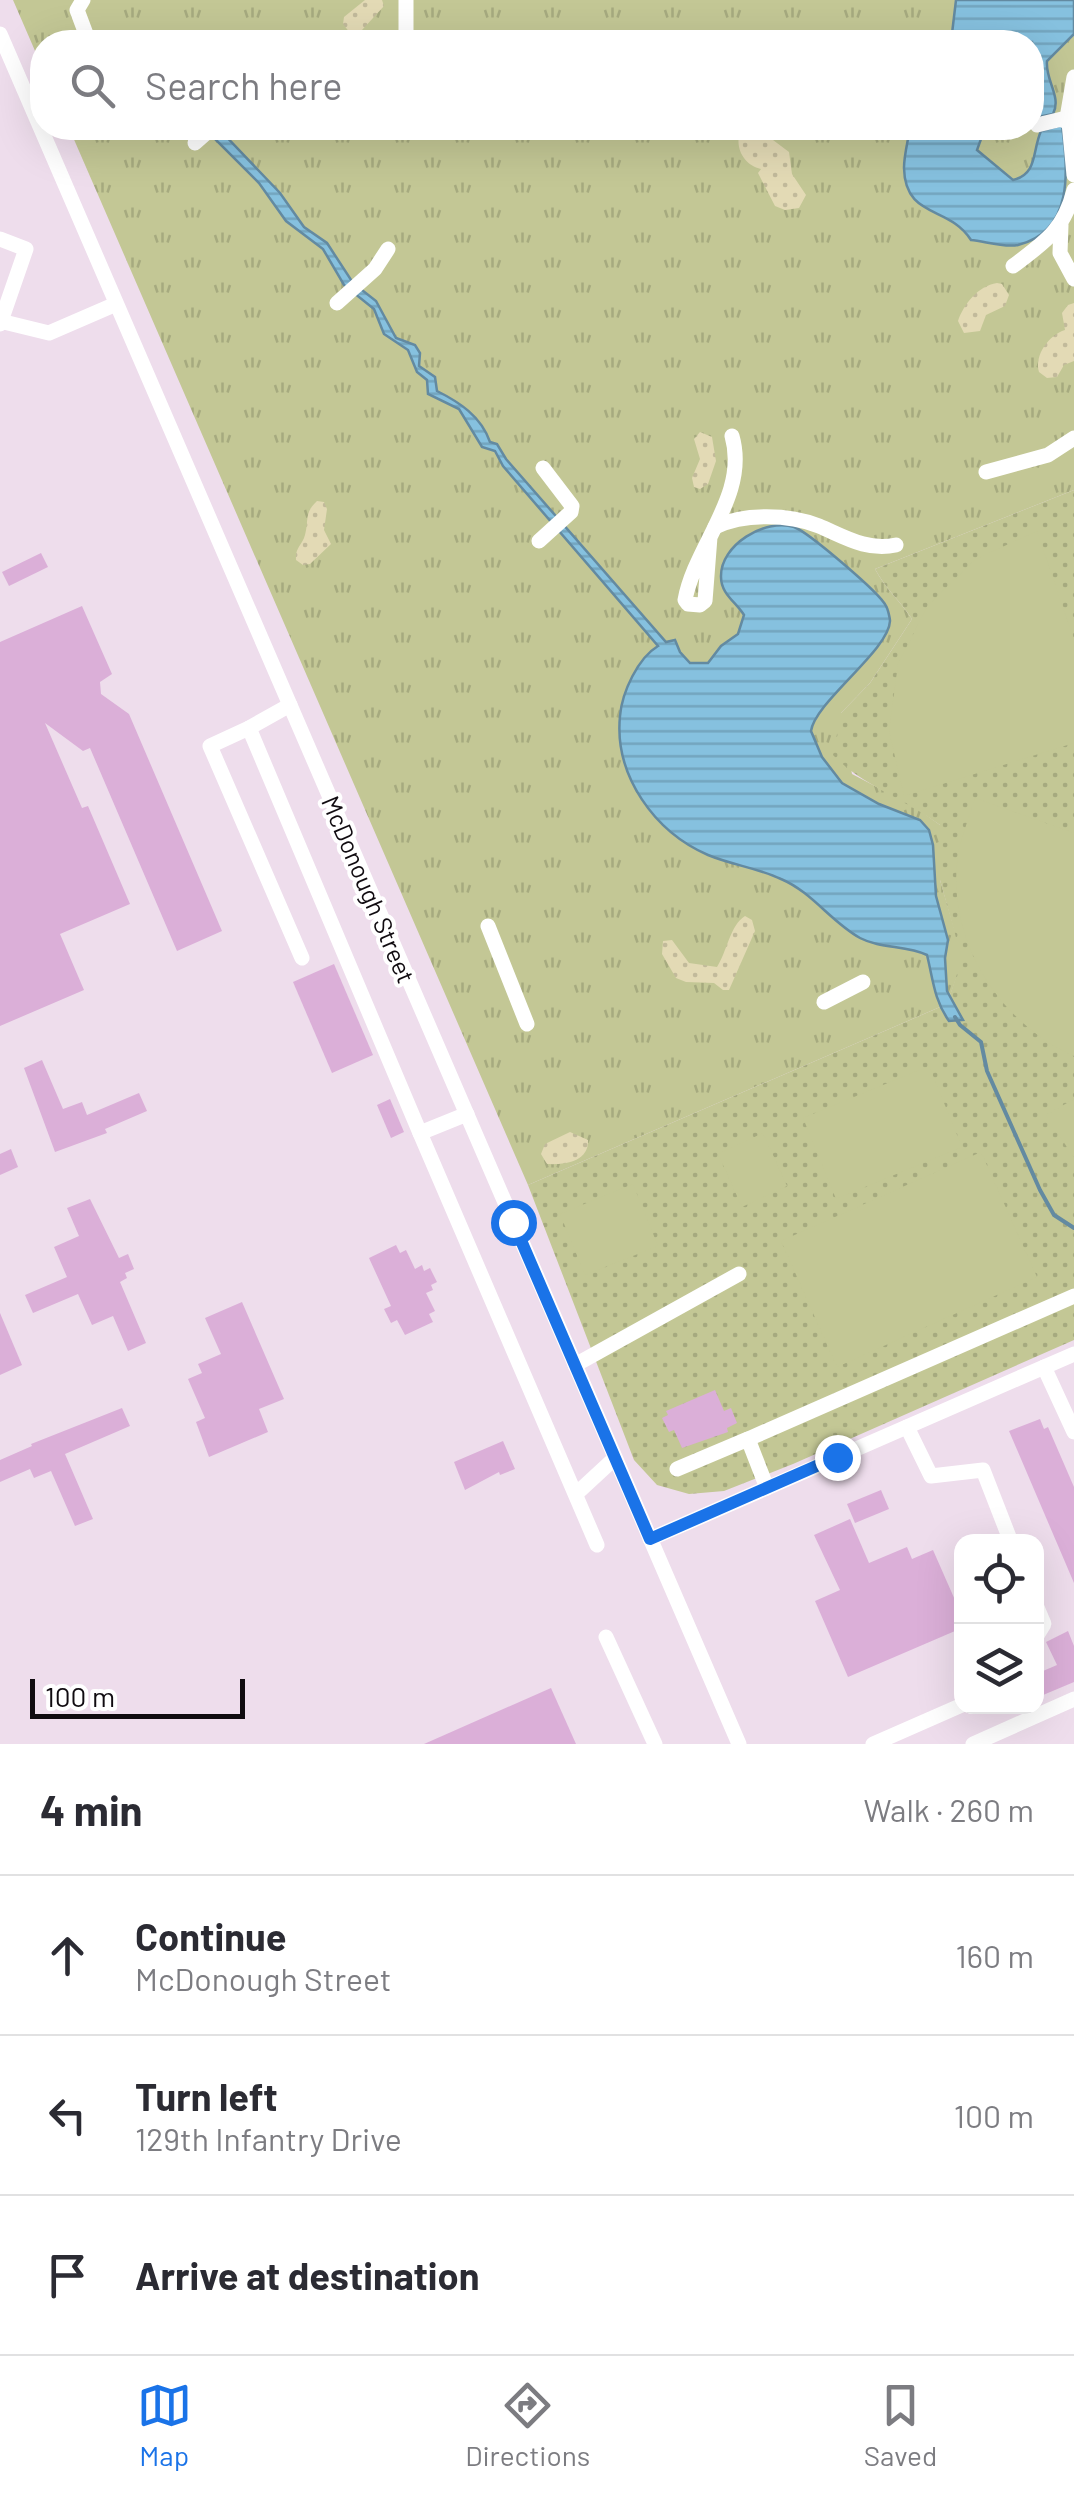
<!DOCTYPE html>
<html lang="en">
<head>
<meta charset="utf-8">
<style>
	:root { --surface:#fff; --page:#f7f7f7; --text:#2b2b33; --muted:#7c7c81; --line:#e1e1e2; --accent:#1a73e8 }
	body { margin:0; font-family:Barlow,sans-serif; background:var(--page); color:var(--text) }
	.controls { position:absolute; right:30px; bottom:30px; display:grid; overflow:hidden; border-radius:20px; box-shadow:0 10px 40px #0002 }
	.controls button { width:90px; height:90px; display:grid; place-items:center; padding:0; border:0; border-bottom:2px solid var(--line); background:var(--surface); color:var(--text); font:50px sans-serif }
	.scale { position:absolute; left:30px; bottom:25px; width:215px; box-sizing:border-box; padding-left:10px; border:5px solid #100b10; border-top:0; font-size:28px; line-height:35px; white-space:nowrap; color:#100b10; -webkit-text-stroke:8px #fff; paint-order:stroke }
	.stop { position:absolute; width:30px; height:30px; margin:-22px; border:8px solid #1a73e8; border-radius:50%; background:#fff }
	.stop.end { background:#1a73e8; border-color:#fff; box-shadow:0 2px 10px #0008 }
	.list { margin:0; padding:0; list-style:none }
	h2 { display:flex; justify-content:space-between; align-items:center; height:130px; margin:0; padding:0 40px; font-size:42px }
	h2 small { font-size:32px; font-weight:400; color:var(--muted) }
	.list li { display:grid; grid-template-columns:65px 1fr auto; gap:30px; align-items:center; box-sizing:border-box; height:160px; padding:0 40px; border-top:2px solid var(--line) }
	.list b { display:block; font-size:38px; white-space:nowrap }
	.list p { margin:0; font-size:32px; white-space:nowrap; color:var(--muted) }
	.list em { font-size:32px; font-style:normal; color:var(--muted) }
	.icon { flex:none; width:55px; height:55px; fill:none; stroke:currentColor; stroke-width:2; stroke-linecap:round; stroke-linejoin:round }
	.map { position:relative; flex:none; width:1074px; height:1744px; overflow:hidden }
	.search { position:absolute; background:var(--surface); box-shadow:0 10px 40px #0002; left:30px; right:30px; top:30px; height:110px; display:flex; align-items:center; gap:25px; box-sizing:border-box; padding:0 35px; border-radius:40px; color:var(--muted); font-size:38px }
	.sheet { height:610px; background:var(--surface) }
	nav { display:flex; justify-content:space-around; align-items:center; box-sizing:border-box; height:140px; border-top:2px solid var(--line); background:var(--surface); font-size:28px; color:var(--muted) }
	nav a { display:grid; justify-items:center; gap:5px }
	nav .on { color:var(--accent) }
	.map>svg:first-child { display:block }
</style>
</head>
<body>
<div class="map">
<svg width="1074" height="1744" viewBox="0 0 1074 1744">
	<defs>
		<pattern id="grass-tufts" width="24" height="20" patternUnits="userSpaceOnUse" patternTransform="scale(2.5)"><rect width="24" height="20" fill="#c3c795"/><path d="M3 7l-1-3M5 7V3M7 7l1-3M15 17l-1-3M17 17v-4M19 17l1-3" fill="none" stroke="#a6aa7f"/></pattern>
		<pattern id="sand-dots" width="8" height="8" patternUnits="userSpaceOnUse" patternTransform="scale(2.5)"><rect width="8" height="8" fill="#e3dab5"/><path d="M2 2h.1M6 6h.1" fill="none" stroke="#c2ba9b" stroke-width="1.8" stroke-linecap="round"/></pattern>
		<pattern id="park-dots" width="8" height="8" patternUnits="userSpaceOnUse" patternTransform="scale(2.5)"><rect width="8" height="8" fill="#c3c795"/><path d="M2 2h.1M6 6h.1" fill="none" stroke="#a6aa7f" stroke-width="1.8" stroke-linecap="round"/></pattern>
		<pattern id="water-rules" width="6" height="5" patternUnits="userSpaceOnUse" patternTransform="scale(2.5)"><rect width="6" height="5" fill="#86c1df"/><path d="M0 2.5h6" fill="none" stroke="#73a4be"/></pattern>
	</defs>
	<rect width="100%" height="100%" fill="#eeddec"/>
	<path fill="url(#grass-tufts)" d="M13,0H1074V490L875,569C885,588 900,601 912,619L870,683L841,713L852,774L915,807L940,825V880L963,959L947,1004L528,1185L69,128H1032V42H42V67Z"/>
	<g fill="url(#sand-dots)">
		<path d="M365,0H382L384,6L362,30L350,33L343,24L344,17Z"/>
		<path d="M757,128L789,152L792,174L806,195L799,208L785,210L775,206L758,173L761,169C746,166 736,151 739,136L749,128Z"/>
		<path d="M997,283L1002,284L1009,295L1005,306L986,315L980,331L964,333L958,321C964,304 978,286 997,283Z"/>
		<path d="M1074,303V361L1064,365L1057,377L1047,378L1039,372C1034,355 1049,335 1065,330L1062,313L1068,305Z"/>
		<path d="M700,432L712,437L716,461L708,484L700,489L694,487L692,478L700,459L694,439Z"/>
		<path d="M317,501L324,502L327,509L324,530L331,544L310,564L303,565L296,560C295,547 302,546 305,535C309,520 304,513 317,501Z"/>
		<path d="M745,916L752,920L755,931L729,990H723L714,983L686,982L676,978L662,954L663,941L672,940L689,963L717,967C727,952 730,925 745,916Z"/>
		<path d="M570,1132L588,1140C589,1162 564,1165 547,1164L541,1154L545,1144Z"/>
	</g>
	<path fill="url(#park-dots)" d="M1074,490V1340L793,1464L724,1491L689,1494L657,1485L634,1460L528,1185L947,1004L962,959L940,880V825C905,799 863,786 833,755L841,713L870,683L912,619C900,601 885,588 875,569Z"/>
	<g fill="#c3c795">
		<path d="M1037,531L1074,640V743L904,796L889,731L898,664L928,605L976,559Z"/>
		<path d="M975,798L1074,833V1056C997,1022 943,935 959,849C963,832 970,815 975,798Z"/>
		<path d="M929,1066L962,1147L836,1199L803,1118Z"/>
		<path d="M1074,1099V1158L1046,1115Z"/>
		<path d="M763,1133L787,1186L742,1207L718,1154Z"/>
		<path d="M981,1152L1037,1277L837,1367L781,1241Z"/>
		<path d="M633,1184L658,1246L585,1275L560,1214Z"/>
	</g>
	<g fill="url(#water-rules)" stroke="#638aa1" stroke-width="2.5">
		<path d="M956,0H1074V34L1047,61C1045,80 1062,97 1053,114L1038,117L1032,115V42H951Z"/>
		<path d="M1062,125C1068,171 1074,231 1018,245C1004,248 984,241 971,240C949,205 905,219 904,168C904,155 908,141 910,128H985L977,150L1013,180C1038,174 1032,151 1041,131Z"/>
		<path d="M204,128H218L280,193L304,227L327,243L353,283L376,301L396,338L415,345L420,353L419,366L435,377L437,391C459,402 481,416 490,442L497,444L506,459L666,642L675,640L680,652L690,663H708L721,646L738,634L744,615C736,602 721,594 721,577C720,545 765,518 794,527C808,532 880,593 886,606C888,609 890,619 890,621C889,650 815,702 811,731L822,757L842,783L879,804L920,820L929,830L933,845L936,896L948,940L945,958L947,991L963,1020L949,1021C934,1000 933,979 927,955C906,945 881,949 860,938C831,922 812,892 781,879C758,868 732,865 708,855C655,832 614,776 620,716C622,692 638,658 658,646L503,466L495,451L482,447L459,409L428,394L427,380L417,372L408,350L384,334L374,309L344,285L323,249L286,221L259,183Z"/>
	</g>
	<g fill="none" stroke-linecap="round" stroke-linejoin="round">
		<path stroke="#638aa1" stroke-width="4" d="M955,1017L960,1025L981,1042L987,1071L1040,1190L1054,1215L1074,1228"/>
	</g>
	<g fill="#dbafd8">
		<path d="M41,553L48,567L9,586L2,572Z"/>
		<path d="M82,606L112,674L100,682L101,694L129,714L222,931L177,951L90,748L83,751L45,723L82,808L88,806L130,904L60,934L84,990L0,1026V642Z"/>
		<path d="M334,964L373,1055L332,1073L293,982Z"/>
		<path d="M42,1060L63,1109L82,1102L87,1115L139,1093L147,1111L105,1129L107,1133L55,1152L24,1068Z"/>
		<path d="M390,1099L404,1132L391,1138L377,1105Z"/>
		<path d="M11,1149L18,1167L0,1175V1154Z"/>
		<path d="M90,1199L119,1258L128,1254L134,1269L125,1273L127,1278L120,1282L146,1343L128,1351L113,1316L92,1325L78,1294L33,1313L25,1295L67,1277L54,1247L79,1236L67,1208Z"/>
		<path d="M396,1245L400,1253L406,1250L415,1269L422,1265L424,1271L430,1268L437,1282L431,1285L433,1290L426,1293L435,1311L429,1314L433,1322L405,1335L397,1320L391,1323L384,1309L391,1306L369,1258Z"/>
		<path d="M242,1302L284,1399L259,1409L268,1432L209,1457L196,1422L205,1418L188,1379L202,1373L198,1364L221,1354L205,1318Z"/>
		<path d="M0,1313L22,1365L0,1375Z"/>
		<path d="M715,1390L724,1411L731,1408L737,1423L727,1428L728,1432L682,1448L674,1430L669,1432L662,1418L668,1415L666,1411Z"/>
		<path d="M122,1408L130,1426L65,1454L93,1519L75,1526L51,1471L34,1478L30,1469L0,1482V1460L32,1446L31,1444Z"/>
		<path d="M1040,1419L1044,1429L1048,1427L1074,1487V1583L1009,1431Z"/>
		<path d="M503,1441L515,1469L500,1475L499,1472L465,1490L454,1462Z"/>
		<path d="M881,1490L889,1509L855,1523L847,1504Z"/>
		<path d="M850,1519L869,1563L907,1547L912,1559L933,1550L962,1616V1628L848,1677L815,1601L840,1590L814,1535Z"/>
		<path d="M1068,1631L1074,1646V1682L1036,1698V1674L1057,1665L1046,1642Z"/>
		<path d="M551,1688L576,1744H424Z"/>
	</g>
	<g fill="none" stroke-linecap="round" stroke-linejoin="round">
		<g stroke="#fff" stroke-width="15">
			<path d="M83,0L77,10L89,42"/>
			<path d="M0,34L739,1744"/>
			<path d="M406,42V0"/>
			<path d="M1074,77L1068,112L1074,175"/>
			<path d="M1037,125L1062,119L1068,123"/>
			<path d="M195,143L212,128"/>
			<path d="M1061,225L1060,253L1074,279"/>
			<path d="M0,239L26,249L0,324"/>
			<path d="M1013,266C1045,242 1064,230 1074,190"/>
			<path d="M337,303L375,269L388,249"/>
			<path d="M0,321L49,333L116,304"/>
			<path d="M986,472L1048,455L1074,438"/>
			<path d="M715,527C744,513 789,514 819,526C845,537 866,551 896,545"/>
			<path d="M710,537L705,601L700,605L688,604L685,600C695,545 749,495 732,436"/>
			<path d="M539,541L571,512L572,506L543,468"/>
			<path d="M290,705L249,728L420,1133L467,1114"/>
			<path d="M249,728L210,746L302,958"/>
			<path d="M488,926L527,1024"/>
			<path d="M824,1002L863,982"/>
			<path d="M420,1133L597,1545"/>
			<path d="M575,1365L739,1274"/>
			<path d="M1044,1367L1074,1432"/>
			<path d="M907,1427L931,1476L983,1470L1011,1542"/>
			<path d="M748,1439L1074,1296"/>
			<path d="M677,1469L748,1439L767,1488"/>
			<path d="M576,1494L615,1458"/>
			<path d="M650,1539L1074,1354"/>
			<path d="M1036,1605L1044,1624L1036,1637"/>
			<path d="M606,1637L655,1744"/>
			<path d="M873,1744L962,1705"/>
			<path d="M973,1744L1074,1699"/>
		</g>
	</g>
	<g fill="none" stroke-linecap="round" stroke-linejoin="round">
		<path stroke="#1a73e8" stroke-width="12" d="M513,1222L650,1539L837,1457"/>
	</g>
	<g text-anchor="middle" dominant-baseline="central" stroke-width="8" stroke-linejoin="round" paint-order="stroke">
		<g font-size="25" fill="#100b10" stroke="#fff">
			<text transform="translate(369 889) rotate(67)">McDonough Street</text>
		</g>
	</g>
</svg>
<div class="controls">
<button><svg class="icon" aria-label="locate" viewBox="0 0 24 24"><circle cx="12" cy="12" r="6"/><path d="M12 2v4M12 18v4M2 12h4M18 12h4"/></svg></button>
<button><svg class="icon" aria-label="layers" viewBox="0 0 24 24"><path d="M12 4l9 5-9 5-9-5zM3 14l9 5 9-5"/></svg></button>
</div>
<div class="scale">100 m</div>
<div class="stop" style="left:513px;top:1222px"></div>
<div class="stop end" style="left:837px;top:1457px"></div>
<div class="search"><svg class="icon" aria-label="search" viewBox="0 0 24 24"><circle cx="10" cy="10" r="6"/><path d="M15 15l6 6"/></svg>Search here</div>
</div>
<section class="sheet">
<h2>4 min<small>Walk · 260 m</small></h2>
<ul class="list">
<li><svg class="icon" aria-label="ahead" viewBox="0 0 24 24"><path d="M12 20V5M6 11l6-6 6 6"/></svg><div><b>Continue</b><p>McDonough Street</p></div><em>160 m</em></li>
<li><svg class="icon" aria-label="left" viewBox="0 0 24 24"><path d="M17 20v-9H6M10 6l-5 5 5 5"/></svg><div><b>Turn left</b><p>129th Infantry Drive</p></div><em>100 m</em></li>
<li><svg class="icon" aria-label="arrive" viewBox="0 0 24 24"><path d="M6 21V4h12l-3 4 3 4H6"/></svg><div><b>Arrive at destination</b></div></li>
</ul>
</section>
<nav>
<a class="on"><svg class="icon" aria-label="map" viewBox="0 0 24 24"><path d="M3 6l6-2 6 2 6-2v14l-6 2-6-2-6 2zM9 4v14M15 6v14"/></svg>Map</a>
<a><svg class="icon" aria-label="directions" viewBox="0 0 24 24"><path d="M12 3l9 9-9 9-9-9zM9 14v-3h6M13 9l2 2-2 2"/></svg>Directions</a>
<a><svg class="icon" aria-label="saved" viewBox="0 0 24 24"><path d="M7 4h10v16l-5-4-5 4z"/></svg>Saved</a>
</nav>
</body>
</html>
